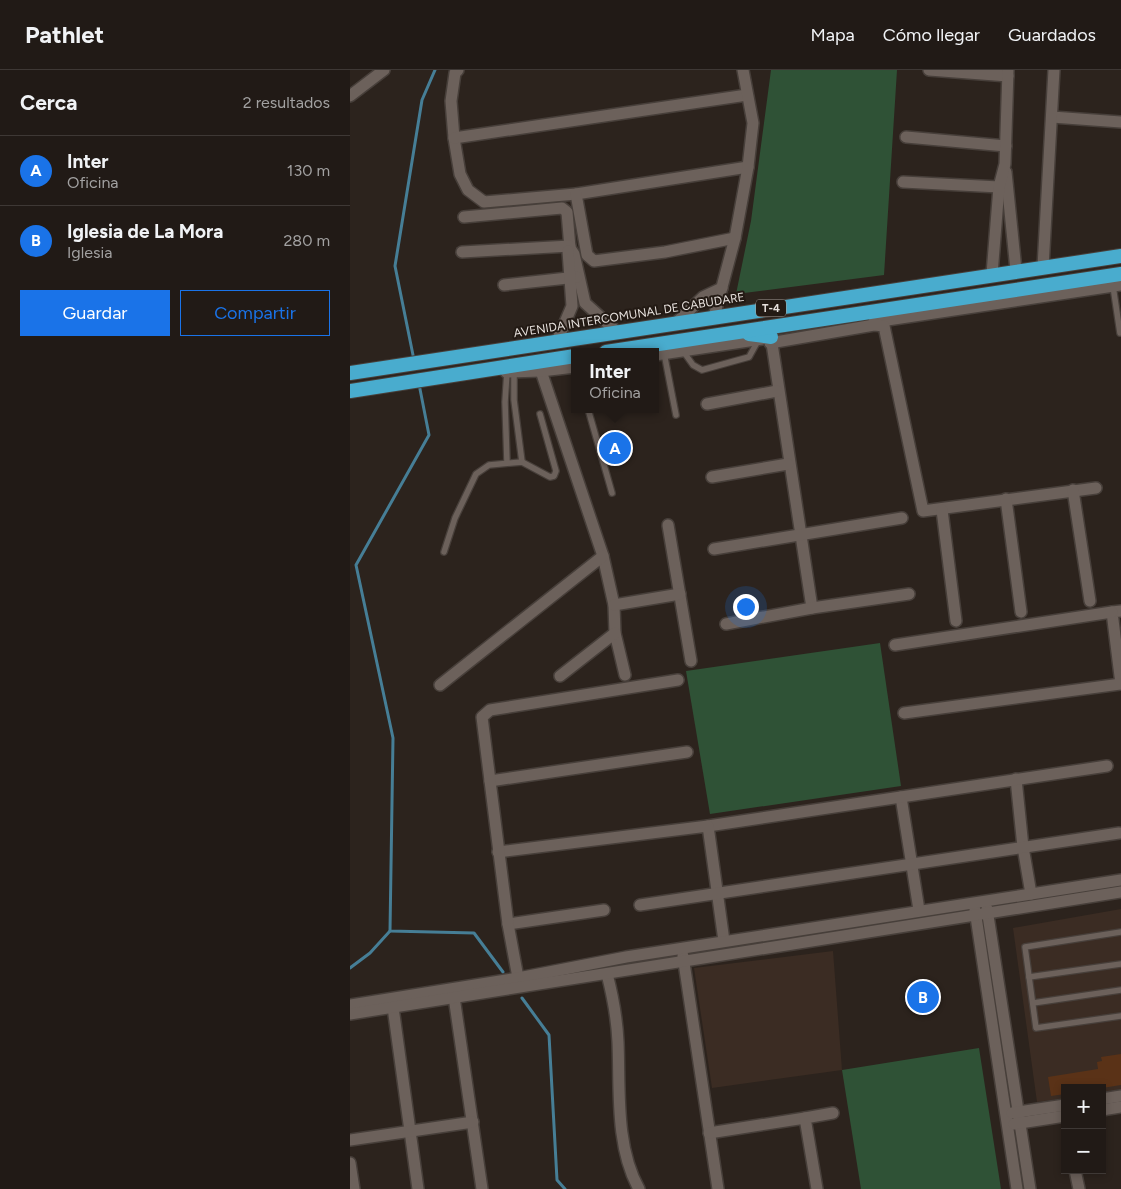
<!DOCTYPE html>
<html lang="es">
<head>
<meta charset="utf-8">
<style>
	:root { --surface:#211a16; --page:#29231f; --text:#f1f3f6; --muted:#a2a1a1; --line:#3e3835; --accent:#1a73e8 }
	body { margin:0; font-family:Figtree,sans-serif; background:var(--page); color:var(--text) }
	.controls { position:absolute; right:15px; bottom:15px; display:grid; overflow:hidden; border-radius:0px; box-shadow:0 2px 8px #0003 }
	.controls button { width:45px; height:45px; display:grid; place-items:center; padding:0; border:0; border-bottom:1px solid var(--line); background:var(--surface); color:var(--text); font:25px sans-serif }
	.you { position:absolute; left:395px; top:536px; width:18px; height:18px; margin:-12px; border:4px solid #fff; border-radius:50%; background:#1a73e8; box-shadow:0 0 0 8px #1a73e833 }
	.badge { display:grid; place-items:center; width:32px; height:32px; border-radius:50%; background:var(--accent); color:#fff; font-size:16px; font-weight:700 }
	.pin { position:absolute; translate:-50% -50%; border:2px solid #fff; box-shadow:0 1px 5px #0006 }
	.popup { position:absolute; left:221px; top:278px; width:88px; height:65px; box-sizing:border-box; display:grid; place-content:center; border-radius:0px; background:var(--surface); filter:drop-shadow(0 1px 4px #0005); font-size:16px; white-space:nowrap; color:var(--muted) }
	.popup b { font-size:19px; color:var(--text) }
	.popup::after { content:''; position:absolute; left:50%; top:100%; margin-left:-10px; border:10px solid transparent; border-top-color:var(--surface) }
	.list { margin:0; padding:0; list-style:none }
	h2 { display:flex; justify-content:space-between; align-items:center; height:65px; margin:0; padding:0 20px; font-size:21px }
	h2 small { font-size:16px; font-weight:400; color:var(--muted) }
	.list li { display:grid; grid-template-columns:32px 1fr auto; gap:15px; align-items:center; box-sizing:border-box; height:70px; padding:0 20px; border-top:1px solid var(--line) }
	.list b { display:block; font-size:19px; white-space:nowrap }
	.list p { margin:0; font-size:16px; white-space:nowrap; color:var(--muted) }
	.list em { font-size:16px; font-style:normal; color:var(--muted) }
	.actions { display:flex; gap:10px; padding:15px 20px }
	.actions a { flex:1; padding:11px 0; border:1px solid var(--accent); border-radius:0px; text-align:center; font-size:18px; color:var(--accent) }
	.actions .main { background:var(--accent); color:#fff }
	.map { position:relative; flex:none; width:771px; height:1119px; overflow:hidden }
	header { display:flex; align-items:center; gap:30px; box-sizing:border-box; height:70px; padding:0 25px; background:var(--surface); border-bottom:1px solid var(--line) }
	header strong { font-size:24px }
	nav { display:flex; gap:28px; margin-inline-start:auto; font-size:18px }
	main { display:flex }
	aside { flex:1; background:var(--surface) }
	.map>svg:first-child { display:block }
</style>
</head>
<body>
<header>
<strong>Pathlet</strong>
<nav><a>Mapa</a><a>Cómo llegar</a><a>Guardados</a></nav>
</header>
<main>
<aside>
<h2>Cerca<small>2 resultados</small></h2>
<ul class="list">
<li><span class="badge">A</span><div><b>Inter</b><p>Oficina</p></div><em>130 m</em></li>
<li><span class="badge">B</span><div><b>Iglesia de La Mora</b><p>Iglesia</p></div><em>280 m</em></li>
</ul>
<div class="actions"><a class="main">Guardar</a><a>Compartir</a></div>
</aside>
<div class="map">
<svg width="771" height="1119" viewBox="0 0 771 1119">
	<rect width="100%" height="100%" fill="#2c231d"/>
	<g fill="#3b2c23">
		<path d="M771,839V1019L752,1022V1018H715V1028L687,1032L663,858Z"/>
		<path d="M483,881L492,1000L362,1018L344,898Z"/>
	</g>
	<g fill="#2f5236">
		<path d="M421,0H547L534,205L386,224L401,151Z"/>
		<path d="M530,573L551,716L360,744L336,601Z"/>
		<path d="M629,978L651,1119H511L492,1000Z"/>
	</g>
	<g fill="none" stroke-linecap="round" stroke-linejoin="round">
		<g stroke="#467e96" stroke-width="3">
			<path d="M64,290L45,196L72,30L85,0"/>
			<path d="M69,314L79,365L6,495L43,668L40,861L124,863L153,902"/>
			<path d="M0,898L20,883L40,861"/>
			<path d="M172,928L199,965L207,1110L215,1119"/>
		</g>
	</g>
	<path fill="#5a3217" d="M771,984V1015L752,1018H715V1024L701,1026L698,1007L748,999L747,992L752,991L751,987Z"/>
	<g fill="none" stroke-linecap="round" stroke-linejoin="round">
		<defs>
			<g id="service">
				<path d="M763,216L770,263"/>
				<path d="M333,281L343,295L352,300L399,287L409,269"/>
				<path d="M314,283L326,345"/>
				<path d="M164,302V330L172,392"/>
				<path d="M238,339L262,423"/>
				<path d="M157,392L155,332L157,302"/>
				<path d="M94,482L105,448L126,404L139,395L172,392L200,407L204,406L206,401L190,344"/>
				<path d="M771,862L675,877L686,958L771,946"/>
				<path d="M679,907L771,894"/>
				<path d="M683,933L771,920"/>
			</g>
			<g id="minor">
				<path d="M108,0L105,3L101,31L104,68L110,104L118,120L134,132L226,124L398,97"/>
				<path d="M579,0L658,6"/>
				<path d="M0,26L34,0"/>
				<path d="M702,47L771,52"/>
				<path d="M556,67L656,76"/>
				<path d="M104,68L397,25"/>
				<path d="M656,102L666,200"/>
				<path d="M553,112L649,117"/>
				<path d="M226,124L237,185L244,191L315,182L385,168"/>
				<path d="M114,147L212,138L217,142L220,178L224,184L235,233L267,262"/>
				<path d="M112,182L220,176"/>
				<path d="M693,197L704,0"/>
				<path d="M642,204L649,117L655,94L658,0"/>
				<path d="M154,215L227,207"/>
				<path d="M364,247L385,168L398,97L403,53L393,0"/>
				<path d="M524,252L771,215"/>
				<path d="M326,253L353,227L372,218"/>
				<path d="M421,267L462,538"/>
				<path d="M207,271L222,236L218,181"/>
				<path d="M420,273L524,255L534,256L573,441L746,418"/>
				<path d="M305,285L412,269"/>
				<path d="M191,301L253,486L264,535L265,563L275,605"/>
				<path d="M156,302L191,301L225,297"/>
				<path d="M357,334L427,321"/>
				<path d="M362,407L438,394"/>
				<path d="M723,420L740,531"/>
				<path d="M656,429L671,542"/>
				<path d="M592,440L606,551"/>
				<path d="M318,455L341,591"/>
				<path d="M364,479L552,448"/>
				<path d="M264,535L330,524"/>
				<path d="M771,541L762,542L771,614"/>
				<path d="M376,554L462,538L559,524"/>
				<path d="M545,575L762,542"/>
				<path d="M210,606L265,563"/>
				<path d="M90,615L253,486"/>
				<path d="M554,643L771,614"/>
				<path d="M666,709L673,777L681,824"/>
				<path d="M140,711L337,682"/>
				<path d="M551,727L569,840"/>
				<path d="M358,756L757,696"/>
				<path d="M148,782L358,756L374,871"/>
				<path d="M290,835L769,763"/>
				<path d="M637,839L680,1119"/>
				<path d="M625,840L667,1119"/>
				<path d="M158,854L254,840"/>
				<path d="M333,886L368,1119"/>
				<path d="M257,904C263,927 267,949 268,972C270,1019 265,1076 289,1119"/>
				<path d="M169,913L158,854L132,647L140,640L328,610"/>
				<path d="M103,920L132,1119"/>
				<path d="M42,930L68,1119"/>
				<path d="M0,935L168,908L276,887L771,810"/>
				<path d="M0,944L771,822"/>
				<path d="M752,1029L771,1026"/>
				<path d="M752,1040L771,1037"/>
				<path d="M662,1043L715,1035"/>
				<path d="M664,1054L715,1046"/>
				<path d="M359,1063L455,1048"/>
				<path d="M0,1070L123,1052"/>
				<path d="M0,1093L4,1119"/>
				<path d="M725,1100L729,1119"/>
				<path d="M467,1119L455,1048L483,1043"/>
			</g>
			<g id="trunk">
				<path d="M399,264L421,267"/>
				<path d="M256,282L771,204"/>
				<path d="M0,303L771,186"/>
				<path d="M0,321L225,286"/>
			</g>
		</defs>
		<use href="#service" stroke="#473f3a" stroke-width="8"/>
		<use href="#minor" stroke="#473f3a" stroke-width="14"/>
		<use href="#trunk" stroke="#473f3a" stroke-width="16"/>
		<use href="#service" stroke="#6c615b" stroke-width="5.5"/>
		<use href="#minor" stroke="#6c615b" stroke-width="11"/>
		<use href="#trunk" stroke="#49acce" stroke-width="14"/>
	</g>
	<g text-anchor="middle" dominant-baseline="central" stroke-width="4" stroke-linejoin="round" paint-order="stroke">
		<rect fill="#231a14" stroke="#aca5a1" stroke-width="1" x="406" y="229.5" width="30" height="17" rx="4"/>
		<g font-size="11" font-weight="bold" fill="#e7e1dd">
			<text x="421" y="238">T-4</text>
		</g>
		<g font-size="12" fill="#e7e1dd" stroke="#231a14">
			<text transform="translate(279 245) rotate(-9)">AVENIDA INTERCOMUNAL DE CABUDARE</text>
		</g>
	</g>
</svg>
<div class="controls">
<button>+</button>
<button>−</button>
</div>
<div class="you"></div>
<div class="pin badge" style="left:265px;top:378px">A</div>
<div class="popup"><b>Inter</b>Oficina</div>
<div class="pin badge" style="left:573px;top:927px">B</div>
</div>
</main>
</body>
</html>
